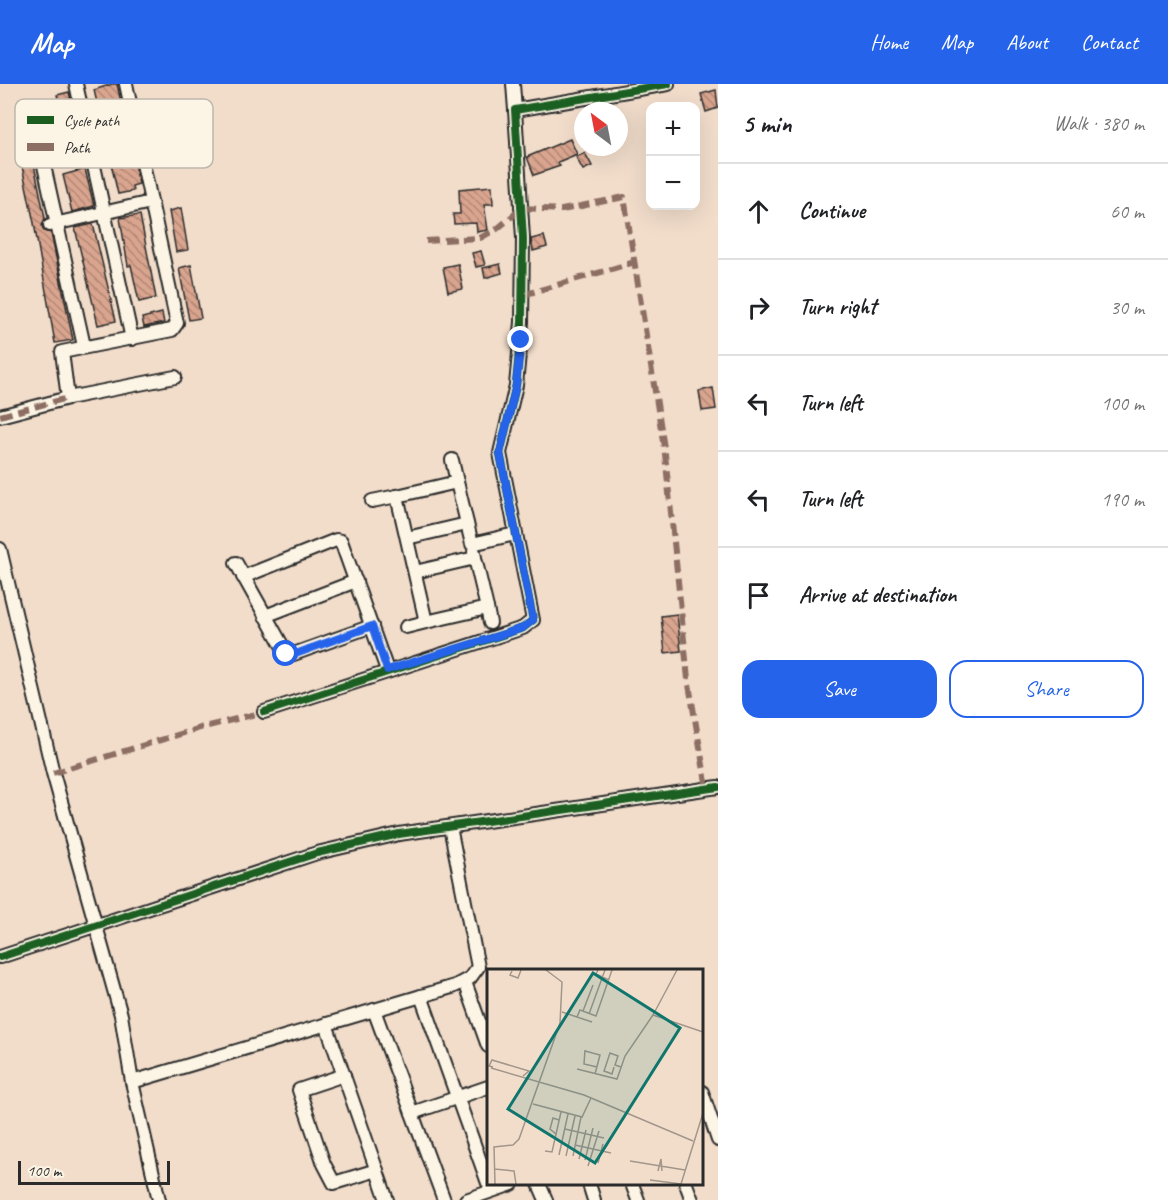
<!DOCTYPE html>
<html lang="en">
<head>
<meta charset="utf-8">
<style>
	:root { --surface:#fff; --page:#f6f6f6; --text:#202124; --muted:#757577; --line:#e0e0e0; --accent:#2563eb }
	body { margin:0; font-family:Caveat,sans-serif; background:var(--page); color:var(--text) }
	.controls { position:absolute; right:18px; top:18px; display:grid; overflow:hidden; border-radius:12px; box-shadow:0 6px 24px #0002 }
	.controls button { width:54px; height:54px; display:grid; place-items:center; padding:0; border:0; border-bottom:2px solid var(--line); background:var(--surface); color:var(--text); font:30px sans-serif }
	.compass { position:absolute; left:574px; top:18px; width:54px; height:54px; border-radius:50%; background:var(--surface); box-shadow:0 6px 24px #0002; rotate:328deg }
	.scale { position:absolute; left:18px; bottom:15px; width:152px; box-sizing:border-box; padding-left:6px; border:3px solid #2b2b2b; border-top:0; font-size:16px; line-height:21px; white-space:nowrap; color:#2b2b2b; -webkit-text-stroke:4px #fcf5e5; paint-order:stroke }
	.stop { position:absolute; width:18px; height:18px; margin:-14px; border:4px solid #2563eb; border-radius:50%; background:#fff }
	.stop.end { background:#2563eb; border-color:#fff; box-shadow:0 2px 6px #0008 }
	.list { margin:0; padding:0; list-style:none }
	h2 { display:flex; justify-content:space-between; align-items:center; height:78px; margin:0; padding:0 24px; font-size:26px }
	h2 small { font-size:20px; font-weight:400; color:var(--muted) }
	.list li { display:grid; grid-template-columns:39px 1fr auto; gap:18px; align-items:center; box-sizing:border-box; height:96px; padding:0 24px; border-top:2px solid var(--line) }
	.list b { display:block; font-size:22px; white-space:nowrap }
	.list em { font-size:20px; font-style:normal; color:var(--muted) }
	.actions { display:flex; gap:12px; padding:18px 24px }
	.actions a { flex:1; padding:14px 0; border:2px solid var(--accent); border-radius:18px; text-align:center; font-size:21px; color:var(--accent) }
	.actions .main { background:var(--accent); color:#fff }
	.icon { flex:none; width:33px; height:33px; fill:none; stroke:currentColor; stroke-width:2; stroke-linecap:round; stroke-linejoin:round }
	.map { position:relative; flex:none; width:718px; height:1116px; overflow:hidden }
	header { display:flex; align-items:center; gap:36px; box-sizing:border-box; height:84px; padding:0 30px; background:var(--accent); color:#fff }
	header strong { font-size:28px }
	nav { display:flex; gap:33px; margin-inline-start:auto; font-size:21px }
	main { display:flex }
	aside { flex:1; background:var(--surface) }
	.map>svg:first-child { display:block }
</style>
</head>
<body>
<header>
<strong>Map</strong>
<nav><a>Home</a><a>Map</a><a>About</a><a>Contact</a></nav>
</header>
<main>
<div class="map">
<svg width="718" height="1116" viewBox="0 0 718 1116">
	<defs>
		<pattern id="building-back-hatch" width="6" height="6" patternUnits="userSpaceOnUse" patternTransform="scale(1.5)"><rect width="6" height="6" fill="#daa58f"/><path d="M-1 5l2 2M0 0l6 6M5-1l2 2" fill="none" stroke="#b18775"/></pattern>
	</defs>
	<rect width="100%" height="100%" fill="#f2ddcb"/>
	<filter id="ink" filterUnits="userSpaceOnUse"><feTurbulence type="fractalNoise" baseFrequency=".0167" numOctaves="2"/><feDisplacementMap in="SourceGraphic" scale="12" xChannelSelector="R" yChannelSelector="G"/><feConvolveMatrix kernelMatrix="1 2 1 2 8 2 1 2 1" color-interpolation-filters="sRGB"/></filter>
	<g filter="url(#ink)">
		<g fill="url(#building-back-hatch)" stroke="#2b2b2b" stroke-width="1.5">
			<path d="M112,0H117L139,100L132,102L133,107L118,110L94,6Z"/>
			<path d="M716,6L718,24L706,28L701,10Z"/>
			<path d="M69,8L80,57L71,60L57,11Z"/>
			<path d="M570,55L577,70L558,78L560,82L534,91L527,73Z"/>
			<path d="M585,69L592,82L583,86L576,73Z"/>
			<path d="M32,71L45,134L42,142L44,147L51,149L73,256L55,259L34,139L20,73Z"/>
			<path d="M85,85L94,122L72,128L63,91Z"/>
			<path d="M492,102L493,120H484L488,146L477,148L476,139L454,140L453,130H460L459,105Z"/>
			<path d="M181,124L188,166L176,168L169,127Z"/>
			<path d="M140,131L156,214L139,218L131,181L128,182L120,134Z"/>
			<path d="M93,140L116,237L98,241L75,144Z"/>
			<path d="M544,152L547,163L533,167L531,155Z"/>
			<path d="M481,167L485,181L476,183L472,169Z"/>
			<path d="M458,180L463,205L448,208L443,183Z"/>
			<path d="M500,180L502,189L485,194L483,184Z"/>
			<path d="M191,181L201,234L189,236L179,184Z"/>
			<path d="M162,229L164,239L144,243L142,234Z"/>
			<path d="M713,304L716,325L702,327L699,307Z"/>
			<path d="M677,530L681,567L665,569L661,532Z"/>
		</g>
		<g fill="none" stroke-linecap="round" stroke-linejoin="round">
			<defs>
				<g id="minor">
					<path d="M76,0L132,255"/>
					<path d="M513,0L515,26"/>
					<path d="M41,68L84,262"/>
					<path d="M50,141L151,118"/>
					<path d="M68,314L62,268L172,246L177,239L126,0"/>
					<path d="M0,332L68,314L175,293"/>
					<path d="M452,376L457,398"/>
					<path d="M372,417L397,412"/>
					<path d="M407,454L467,440"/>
					<path d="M0,465L53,689L121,931L132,998L159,1116"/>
					<path d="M475,474L487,524L426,538L397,412L457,398L472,460L515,450"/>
					<path d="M236,479L288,572L372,542"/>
					<path d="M415,488L475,474L474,468"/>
					<path d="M243,493L336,456L341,457L387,586"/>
					<path d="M487,524L490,539"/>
					<path d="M265,532L356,497"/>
					<path d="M406,543L426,538"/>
					<path d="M264,628L523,544L533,536L500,369L516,301L522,238L523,154L515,26L668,0"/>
					<path d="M0,873L317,769L399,750L718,703"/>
					<path d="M465,898L488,962"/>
					<path d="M421,912L488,1099"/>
					<path d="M374,926L444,1116"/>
					<path d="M326,940L387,1116"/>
					<path d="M344,991L299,1006L324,1080L334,1099L377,1086"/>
					<path d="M132,998L455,902L470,894L478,883L450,743"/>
					<path d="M702,1008L718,1056"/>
					<path d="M412,1029L488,1003"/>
					<path d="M539,1100L546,1116"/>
					<path d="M589,1100L594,1116"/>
					<path d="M632,1100L638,1116"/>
					<path d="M686,1100L692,1116"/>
					<path d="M466,1116L512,1100"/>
				</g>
			</defs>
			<use href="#minor" stroke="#2b2b2b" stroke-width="16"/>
			<use href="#minor" stroke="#fcf5e5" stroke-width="12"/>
			<g stroke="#8d6e63" stroke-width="6" stroke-dasharray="12 6" stroke-linecap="butt">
				<path d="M426,157L480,154L497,145L522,124L562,126L624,113L665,370L688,595L707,704"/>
				<path d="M523,211L635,178"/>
				<path d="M0,332L68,314"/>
				<path d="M53,689L200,644L264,628"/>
			</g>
			<defs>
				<g id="cycleway">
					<path d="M264,628L523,544L533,536L500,369L516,301L522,238L523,154L515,26L668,0"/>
					<path d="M0,873L317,769L399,750L718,703"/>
				</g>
			</defs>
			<use href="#cycleway" stroke="#fcf5e5" stroke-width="11"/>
			<use href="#cycleway" stroke="#1b5e20" stroke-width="8"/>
		</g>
	</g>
	<g fill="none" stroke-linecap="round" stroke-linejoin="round" filter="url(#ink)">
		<path stroke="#2563eb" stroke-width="8" d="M286,570L290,572L372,542L387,586L523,544L533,536L500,369L516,301L521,256"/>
	</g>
	<g transform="translate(487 885)">
		<rect width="216" height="216" fill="#f2ddcb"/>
		<path fill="none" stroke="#a2968b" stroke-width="1.5" d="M111,1L109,5L122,11M25,2L23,6L31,9L34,1M96,42L106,16M75,43L105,53M102,45L118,1M166,46L190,1M90,48L93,41L109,47L125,1M98,81L97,95L110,98M98,82L113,86L108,105M6,98L2,97L5,91L42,102L36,107M127,98L125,105L117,102L123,84L131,87L128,96L134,98M4,99L97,126L206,172M90,100L130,110L138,87L166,46L216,63M46,135L95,148L104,129M78,160L117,169M69,165L63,160L66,149L72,151M88,176L124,184M58,182L65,183L74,143M72,186L81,145M79,187L88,147M86,187L94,148M92,190L99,161M98,191L106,159M143,192L198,201M111,194L116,175M101,197L112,162M7,200L27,202L29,215M171,202L174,190L175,202M163,211L194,215M8,215L7,178L26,176L32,170L73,54L75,13L59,1M194,215L216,144"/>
		<path fill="#0f766e" fill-opacity="0.15" stroke="#0f766e" stroke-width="3" d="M106,4L193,59L108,194L21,140Z"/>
		<rect width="216" height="216" fill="none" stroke="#2b2b2b" stroke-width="3"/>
	</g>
	<rect x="15" y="15" width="198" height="69" rx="9" fill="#fcf5e5" stroke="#bdb8ad" stroke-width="1.5"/>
	<rect x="27" y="32" width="27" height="8" fill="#1b5e20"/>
	<rect x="27" y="59" width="27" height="8" fill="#8d6e63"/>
	<g font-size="16" fill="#2b2b2b">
		<text x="64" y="42">Cycle path</text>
		<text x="64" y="69">Path</text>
	</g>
</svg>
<div class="controls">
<button>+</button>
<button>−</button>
</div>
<svg class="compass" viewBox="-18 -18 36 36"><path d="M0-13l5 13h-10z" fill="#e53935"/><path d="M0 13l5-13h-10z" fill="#757577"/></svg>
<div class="scale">100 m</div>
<div class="stop" style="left:286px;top:570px"></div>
<div class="stop end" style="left:521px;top:256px"></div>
</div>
<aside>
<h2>5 min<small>Walk · 380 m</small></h2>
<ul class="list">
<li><svg class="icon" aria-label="ahead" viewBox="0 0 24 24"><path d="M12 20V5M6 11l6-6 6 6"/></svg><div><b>Continue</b></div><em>60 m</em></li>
<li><svg class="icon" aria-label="right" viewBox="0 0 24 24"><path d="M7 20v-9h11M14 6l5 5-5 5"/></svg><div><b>Turn right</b></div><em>30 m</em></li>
<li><svg class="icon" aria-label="left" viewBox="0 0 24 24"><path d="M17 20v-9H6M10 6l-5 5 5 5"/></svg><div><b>Turn left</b></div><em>100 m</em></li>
<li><svg class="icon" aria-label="left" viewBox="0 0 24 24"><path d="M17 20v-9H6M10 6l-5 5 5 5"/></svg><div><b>Turn left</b></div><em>190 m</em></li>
<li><svg class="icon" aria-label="arrive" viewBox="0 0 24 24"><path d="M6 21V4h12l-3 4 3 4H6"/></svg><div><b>Arrive at destination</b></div></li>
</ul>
<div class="actions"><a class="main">Save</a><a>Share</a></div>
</aside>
</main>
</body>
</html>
